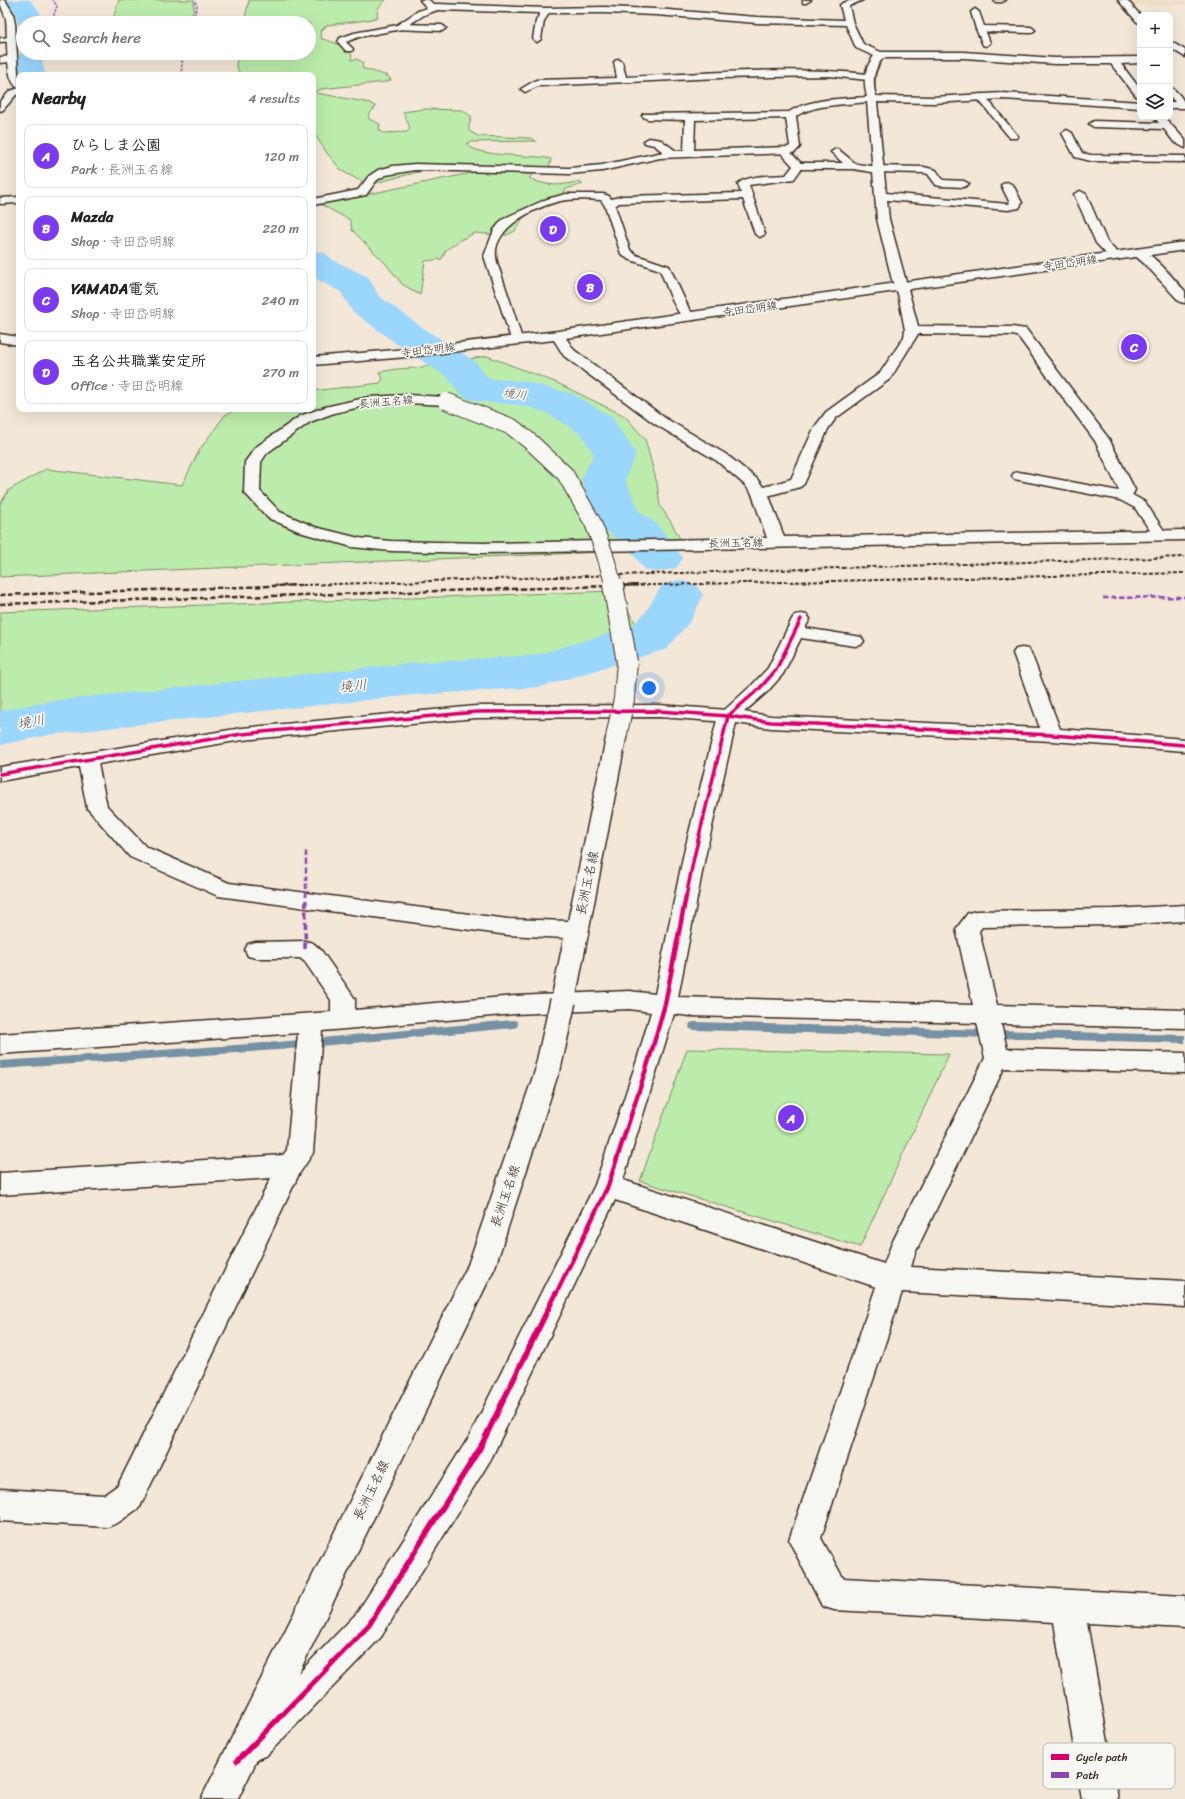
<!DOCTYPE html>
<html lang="en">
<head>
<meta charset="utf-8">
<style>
	:root { --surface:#fff; --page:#f6f6f6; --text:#222; --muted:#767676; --line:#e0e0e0; --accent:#7c3aed }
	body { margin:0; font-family:Sriracha,"Klee One",sans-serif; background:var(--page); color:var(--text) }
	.controls { position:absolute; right:12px; top:12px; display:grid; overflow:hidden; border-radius:8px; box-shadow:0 4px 16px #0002 }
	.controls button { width:36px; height:36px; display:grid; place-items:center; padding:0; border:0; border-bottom:1px solid var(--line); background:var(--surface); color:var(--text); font:20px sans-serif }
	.you { position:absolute; left:649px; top:688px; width:14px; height:14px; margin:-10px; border:3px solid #fff; border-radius:50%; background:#1a73e8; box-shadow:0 0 0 6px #1a73e833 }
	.badge { display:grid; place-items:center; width:26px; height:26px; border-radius:50%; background:var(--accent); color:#fff; font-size:13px; font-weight:700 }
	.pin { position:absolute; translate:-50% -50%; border:2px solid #fff; box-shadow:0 1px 4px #0006 }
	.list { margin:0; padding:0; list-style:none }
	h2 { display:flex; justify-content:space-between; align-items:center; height:52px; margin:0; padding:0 16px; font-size:17px }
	h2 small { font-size:13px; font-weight:400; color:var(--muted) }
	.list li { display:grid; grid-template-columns:26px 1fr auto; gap:12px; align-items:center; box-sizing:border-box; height:64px; margin:0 8px 8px; padding:0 8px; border:1px solid var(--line); border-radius:8px }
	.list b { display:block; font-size:15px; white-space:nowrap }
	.list p { margin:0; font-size:13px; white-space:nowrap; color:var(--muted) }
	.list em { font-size:13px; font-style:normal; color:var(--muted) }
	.icon { flex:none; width:22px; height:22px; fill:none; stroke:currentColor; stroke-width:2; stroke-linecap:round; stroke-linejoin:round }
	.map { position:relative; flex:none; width:1185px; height:1799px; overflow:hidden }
	.search { position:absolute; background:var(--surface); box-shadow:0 4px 16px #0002; left:16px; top:16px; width:300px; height:44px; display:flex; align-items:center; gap:10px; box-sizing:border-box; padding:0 14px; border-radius:22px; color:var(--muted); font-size:15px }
	.panel { position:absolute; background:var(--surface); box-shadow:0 4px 16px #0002; left:16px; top:72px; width:300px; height:340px; border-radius:8px }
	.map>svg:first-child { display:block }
</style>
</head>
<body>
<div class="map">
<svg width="1185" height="1799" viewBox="0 0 1185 1799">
	<rect width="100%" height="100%" fill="#f3e7d8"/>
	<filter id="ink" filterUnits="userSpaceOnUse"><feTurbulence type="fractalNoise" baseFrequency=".025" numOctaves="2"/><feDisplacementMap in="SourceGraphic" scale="8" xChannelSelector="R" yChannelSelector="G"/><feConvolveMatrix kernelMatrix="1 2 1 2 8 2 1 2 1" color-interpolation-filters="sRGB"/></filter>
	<g filter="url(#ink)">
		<path fill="#f1dcc6" d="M1128,0H1185V5H1134Z"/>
		<g fill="#bbecab" stroke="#7b8b64">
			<path d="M119,0H194V12L186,18L112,22Z"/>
			<path d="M249,0H386C381,5 375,9 378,17L368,20L327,25L320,32L322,39C335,42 343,46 352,55L351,60L356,59L363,62L362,68L388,76L391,80L386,82L321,89L317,91V93L370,103L376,107L368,115L369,119L380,124L379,130L384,133L407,132L410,128L403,112L424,109L463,110L472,117L469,125V131L478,136L530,138L536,141L471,142L466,144C482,159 528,153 551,159L549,168L449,164L368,185L342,171L327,153L313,132V75H240L236,64L239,53H309V23H246L244,22Z"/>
			<path d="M476,172L533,174L529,178C547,187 561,186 580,181L583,184L566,189L561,197L525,215L515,231L507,235H498L475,233L460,240L446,250L442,259L425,261L420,295L402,284L386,264L352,230L350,220L320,204Z"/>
			<path d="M487,356L555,382L625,416L645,439L657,483L660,506L671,522L683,544H621L604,552L0,577V504L9,490L46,469L182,485L200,449L225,415L237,409H313V391L380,383L383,379L379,372L397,369L416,368Z"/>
			<path d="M615,591L650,645L540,671L413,679L151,706L48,718L0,728V612Z"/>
			<path d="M687,1049L949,1054L860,1247L640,1181Z"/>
		</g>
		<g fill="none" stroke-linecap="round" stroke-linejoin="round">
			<g fill="#7591a3" fill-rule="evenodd">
				<path d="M513,1020L517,1021L518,1024L517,1027L513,1028L278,1050L0,1069V1061L278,1042Z"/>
				<path d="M694,1022L1185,1035V1043L694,1030L690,1029L689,1026L690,1023Z"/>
			</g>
			<g fill="#9bd6fc" fill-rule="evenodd">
				<path d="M5,0H30L39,11L42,23H23V29L21,28L18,23L15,13Z"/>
				<path d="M23,48V53H45L42,63L46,75H20L16,63Z"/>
				<path d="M313,250L325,253L333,260L368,277L379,296L423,328L476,362L486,376L491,379L523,381L573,394L612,417L636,454L625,479L640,512L657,524L683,558L676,568C637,578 646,565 624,544C618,538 610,535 604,529C592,517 587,494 581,479L594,454L581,434L545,412L521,405L482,402L468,399L458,392L448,378L397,344L352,311L341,292L313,277Z"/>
				<path d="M679,580L696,585L703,595L691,620L667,649L540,687L413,695L151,723L48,735L0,745V711L48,701L413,663L536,655L631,627L645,613L662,585Z"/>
			</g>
			<defs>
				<g id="lane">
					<path d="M803,0H811L806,3H803Z"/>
					<path d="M437,5L441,7L440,9L424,15L402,29L359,37L346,42L353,49L352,51H346L338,42L340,38L354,33L397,25L418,11Z"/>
					<path d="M12,37H15V41L0,42V38Z"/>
					<path d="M13,56L16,57V61L0,63V57Z"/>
					<path d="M618,59L622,62L626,77C706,73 788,66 868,74L872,77L868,80L829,76L720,78L538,86L525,92L521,89L536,80L617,78L614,62Z"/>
					<path d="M1170,87C1176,90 1185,100 1185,107H1179L1170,96Z"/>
					<path d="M19,88V94L16,95L3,110L0,111V102L10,91Z"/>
					<path d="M981,94L984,95L1016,134L1018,136L1016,138H1010L978,99L977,97L978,95Z"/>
					<path d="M1067,130L1072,133L1082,153L1091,155L1185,156V162L1091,161L1075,157L1062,133Z"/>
					<path d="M784,148L787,149L801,163H843L831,152L836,149L839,150L856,164L872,166L924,167L936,170L943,180L964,181L969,184L964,187L940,186L936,185L928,174L924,173L872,172L853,169H801L794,179L749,185L765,234L760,237L755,234L743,199L619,203L615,206L630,250L636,255L669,266L689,309L696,317L694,320C691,320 688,321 685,319C674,311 666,283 660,270L628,259L621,254L605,206L601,200C589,199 578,199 567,200C542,203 492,226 496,257C497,265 501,273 503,280C510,300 516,319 522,339L520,342H512L484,256L494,230L502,220L509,216L547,199L566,194H603L609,196L611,199L623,196L741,193L738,184C746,175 774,176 786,175L793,166L779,151Z"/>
					<path d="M19,197V203L0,204V198Z"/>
					<path d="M1019,472L1129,493L1145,502L1167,535L1165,538L1160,539L1155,538L1135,508L1120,500L1014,479L1012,476L1014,473Z"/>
				</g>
				<g id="street">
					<path d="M0,0H5L13,13L15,24L19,88C4,84 8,34 6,20C5,13 0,7 0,0Z"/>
					<path d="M420,0H429L433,4H437L546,8L604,7L656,9L757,17L844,20L840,5C846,0 855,0 863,0L849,6L853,23L863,44L881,52H964L1055,58L1140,57V63L1121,64L1140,89V98L1137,97L1111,64H1055L964,58H883C873,70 872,82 876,96L933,97L1002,93L1140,102V108L1002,99L933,103L877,102L886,193L1008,204L1010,203L1001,185L1007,182L1013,185L1022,203L1019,208L1008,210L887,200L889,219L918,326L1012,327L1026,329L1109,439L1135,490L1130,499L1124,501L1118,499L1116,496L1119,490L1095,441L1020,339L1017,336L1012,335L918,334L890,379L836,418L828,429L804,484L800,487L760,498L754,496L752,493L754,490L791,479L814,428L826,412L880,373L904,337L905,330L898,294L892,280L877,219L867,102C844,105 816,104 796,116L800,147L795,152L791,153L660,158L602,171L569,174L415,170L386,175L377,180L366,195L313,205V199L358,190L369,176L378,170L393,166L415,164L569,168L602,165L663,152L654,145L645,143L644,141L649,138L661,140L676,151H684L685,120L647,119L642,116L643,114L789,112C811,98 841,99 867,97C863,81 864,69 874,56L856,48L846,25L757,23L656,15L604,13H549L544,21L541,39L537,42L533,39L536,21L540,13L437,10L427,8ZM786,118L790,146L788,147L694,150L695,120Z"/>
					<path d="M994,0H1006L1002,2H995Z"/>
					<path d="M1118,0H1127L1140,15V23L1137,22Z"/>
					<path d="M975,9L979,12L984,26L1031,27L1035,30L1031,33L986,32L990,43L986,46L983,45L976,29L971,12Z"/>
					<path d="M399,24L442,25L446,28L442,31L396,29L395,27Z"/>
					<path d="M1170,41L1185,50V57L1170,48Z"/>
					<rect x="1170" y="102" width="15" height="6"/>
					<path d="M1154,117H1164L1185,140V148L1174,142L1164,129L1094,127L1089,124L1094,121L1159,123Z"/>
					<path d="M1080,191L1086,194L1107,242L1121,256L1119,259H1111L1096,243L1074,194Z"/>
					<path d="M1138,249C1154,253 1173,279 1185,291V303L1180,302L1147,266L1132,253L1134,250Z"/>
					<path d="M801,614L807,615L810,619L805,628L855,636L861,637L864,641L861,645L855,646L801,638L783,674L767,692L744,712L771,716L1040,728L1013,653L1016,649L1022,648L1028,649L1031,653L1060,729L1185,739V751L1052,741L771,728L736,723L705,857L678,997L973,1005L956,929L968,913L976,911L1114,909L1185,905V921L1114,925L982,927L979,931L997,1005L1185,1010V1028L1001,1024L1007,1049L1185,1053V1073L1004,1068L915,1253L911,1267L1185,1281V1307L902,1292L821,1538L843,1578L1185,1596V1628L1087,1623L1118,1799H1082L1054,1622L834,1610L822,1606L789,1540L876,1287L615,1200L491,1459L381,1637L267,1755L255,1760L243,1755L238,1743L243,1731L357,1613L469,1437L595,1185L637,1060L651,1012L629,1009L515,1014L322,1031L313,1153L299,1174L140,1507L119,1522L108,1527L0,1521V1489L104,1495L118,1485L271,1178L0,1195V1173L283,1155L287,1150L298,1033L0,1054V1034L331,1012V1000L305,962L300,958H256L248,956L245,950L248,944L256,942L305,941L313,943L321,950L351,993L355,999V1010L515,996L629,991L655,994L683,857L718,716L753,684L768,668L792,619L795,615ZM674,1014L690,1016L977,1023L985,1058L892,1243L884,1264L623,1180Z"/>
				</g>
				<g id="secondary">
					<path d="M1185,242V250L566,338L574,350L665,418L727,455L757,479L768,493L784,537L1185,530V540L483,553L391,551L352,547L303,533L268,518L244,492L245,462L256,447L300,416L325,407L369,397L407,395L446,397L451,398L453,401L451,404L446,405L407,403L369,405L334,413L310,422L267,453L261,462L260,491L280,512L315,527L359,538L391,541L483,543L767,538L752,494L745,485L717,461L655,424L564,356L554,340L407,357L313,365V357L407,349L558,331Z"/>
					<path d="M0,334L19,337V345L0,342Z"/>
					<path d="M659,705L728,710L735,712L738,716L735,720L728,722L659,717L476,718L242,740L98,764L107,806L146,847L229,883L508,919L568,921L606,738L609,734L616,732L623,734L626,738L575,1001L571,1007L563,1010L555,1007L551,1001L564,938L508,935L218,896L130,857L87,808L79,767L0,781V767L242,728L476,706Z"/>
					<path d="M548,1058L557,1061L560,1068L495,1267L238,1799H201L468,1265L536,1068L539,1061Z"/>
				</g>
			</defs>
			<use href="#lane" stroke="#3b2a1e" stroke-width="3"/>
			<use href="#street" stroke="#3b2a1e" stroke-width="3"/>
			<use href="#secondary" stroke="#3b2a1e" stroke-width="3"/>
			<use href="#lane" fill="#f6f6f2" fill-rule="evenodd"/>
			<use href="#street" fill="#f6f6f2" fill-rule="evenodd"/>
			<use href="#secondary" fill="#f6f6f2" fill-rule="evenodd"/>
			<g stroke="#3b2a1e" stroke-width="2" stroke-dasharray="4 2" stroke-linecap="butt">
				<path d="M272,586L1185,557"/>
				<path d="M610,586L1185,573"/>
			</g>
			<g stroke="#3b2a1e" stroke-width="2.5" stroke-dasharray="5.5 2.5" stroke-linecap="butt">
				<path d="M0,595L303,585"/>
				<path d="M0,604L644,585"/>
			</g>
			<defs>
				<path id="secondary-bridge-far2" d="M446,401L512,427L532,443L565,474L593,523L604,552L614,586"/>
				<path id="secondary-bridge-far1" d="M613,585L627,662L624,699L616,738"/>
				<path id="secondary-bridge" d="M548,1068L563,1001"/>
			</defs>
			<use href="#secondary-bridge-far2" stroke="#3b2a1e" stroke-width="18" stroke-linecap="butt"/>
			<use href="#secondary-bridge-far1" stroke="#3b2a1e" stroke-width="22" stroke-linecap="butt"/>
			<use href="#secondary-bridge" stroke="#3b2a1e" stroke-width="28" stroke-linecap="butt"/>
			<use href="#secondary-bridge-far2" stroke="#f6f6f2" stroke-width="16"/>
			<use href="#secondary-bridge-far1" stroke="#f6f6f2" stroke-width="20"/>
			<use href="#secondary-bridge" stroke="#f6f6f2" stroke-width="25"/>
			<g stroke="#8e44ad" stroke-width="1.5" stroke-dasharray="2.5 1.5" stroke-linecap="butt">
				<path d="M51,23L57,6L53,0"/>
				<path d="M192,23L197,6L195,0"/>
				<path d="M181,75L183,53"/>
			</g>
			<g stroke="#8e44ad" stroke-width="2.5" stroke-dasharray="5.5 2.5" stroke-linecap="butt">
				<path d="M1103,598L1185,597"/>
				<path d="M306,897V850"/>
			</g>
			<path stroke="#8e44ad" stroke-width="3.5" stroke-dasharray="7 3.5" stroke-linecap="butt" d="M305,949L306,896"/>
			<defs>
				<g id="cycleway-far2">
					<path d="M0,774L242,734L476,712L659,711L728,716L771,722L1052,735L1185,745"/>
					<path d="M686,897L694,857L728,716L760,688L776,670L801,619"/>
				</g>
				<path id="cycleway-far1" d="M556,1294L608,1186L649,1060L665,1004L686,896"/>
				<path id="cycleway" d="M237,1761L369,1625L480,1448L556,1293"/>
			</defs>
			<use href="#cycleway-far2" stroke="#f6f6f2" stroke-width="5.5"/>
			<use href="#cycleway-far1" stroke="#f6f6f2" stroke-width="7"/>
			<use href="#cycleway" stroke="#f6f6f2" stroke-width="8"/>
			<use href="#cycleway-far2" stroke="#d6006c" stroke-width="3.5"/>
			<use href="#cycleway-far1" stroke="#d6006c" stroke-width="4.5"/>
			<use href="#cycleway" stroke="#d6006c" stroke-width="5.5"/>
		</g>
	</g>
	<g text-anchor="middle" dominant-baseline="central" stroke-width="3.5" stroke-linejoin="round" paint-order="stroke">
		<g font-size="11" fill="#3b2a1e" stroke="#f6f6f2">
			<text transform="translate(1070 263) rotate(-8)">寺田岱明線</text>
			<text transform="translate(750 309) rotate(-8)">寺田岱明線</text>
			<text transform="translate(428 350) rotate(-7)">寺田岱明線</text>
			<text transform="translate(386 402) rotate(-5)">長洲玉名線</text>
			<text transform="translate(736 543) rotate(-1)">長洲玉名線</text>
		</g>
		<g font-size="12" font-style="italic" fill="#535556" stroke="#f6f6f2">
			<text transform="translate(515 394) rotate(7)">境川</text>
		</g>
		<g font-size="13" fill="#3b2a1e" stroke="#f6f6f2">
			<text transform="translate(587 883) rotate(-78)">長洲玉名線</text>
			<text transform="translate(505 1196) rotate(-71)">長洲玉名線</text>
			<text transform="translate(371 1490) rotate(-64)">長洲玉名線</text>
		</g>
		<g font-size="14" font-style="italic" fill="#535556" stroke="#f6f6f2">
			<text transform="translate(353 686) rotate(-6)">境川</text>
			<text transform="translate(31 722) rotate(-12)">境川</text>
		</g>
	</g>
	<rect x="1043" y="1743" width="132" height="46" rx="6" fill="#f6f6f2" stroke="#beb9b2" stroke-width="1"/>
	<rect x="1051" y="1754" width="18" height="6" fill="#d6006c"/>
	<rect x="1051" y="1772" width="18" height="6" fill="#8e44ad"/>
	<g font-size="11" fill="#3b2a1e">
		<text x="1076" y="1761">Cycle path</text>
		<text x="1076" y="1779">Path</text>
	</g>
</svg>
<div class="controls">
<button>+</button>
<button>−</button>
<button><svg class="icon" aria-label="layers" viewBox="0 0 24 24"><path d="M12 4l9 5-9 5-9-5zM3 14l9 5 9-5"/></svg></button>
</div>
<div class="you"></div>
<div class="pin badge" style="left:791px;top:1118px">A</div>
<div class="pin badge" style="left:590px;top:287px">B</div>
<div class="pin badge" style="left:1134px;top:347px">C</div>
<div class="pin badge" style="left:553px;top:229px">D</div>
<div class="search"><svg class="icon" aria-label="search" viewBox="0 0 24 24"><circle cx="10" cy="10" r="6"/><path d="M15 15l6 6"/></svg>Search here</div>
<section class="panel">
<h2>Nearby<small>4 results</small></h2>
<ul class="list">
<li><span class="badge">A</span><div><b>ひらしま公園</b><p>Park · 長洲玉名線</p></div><em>120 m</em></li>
<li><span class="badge">B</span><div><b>Mazda</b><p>Shop · 寺田岱明線</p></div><em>220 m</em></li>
<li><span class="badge">C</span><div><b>YAMADA電気</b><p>Shop · 寺田岱明線</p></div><em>240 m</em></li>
<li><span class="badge">D</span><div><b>玉名公共職業安定所</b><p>Office · 寺田岱明線</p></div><em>270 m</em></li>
</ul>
</section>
</div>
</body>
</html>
